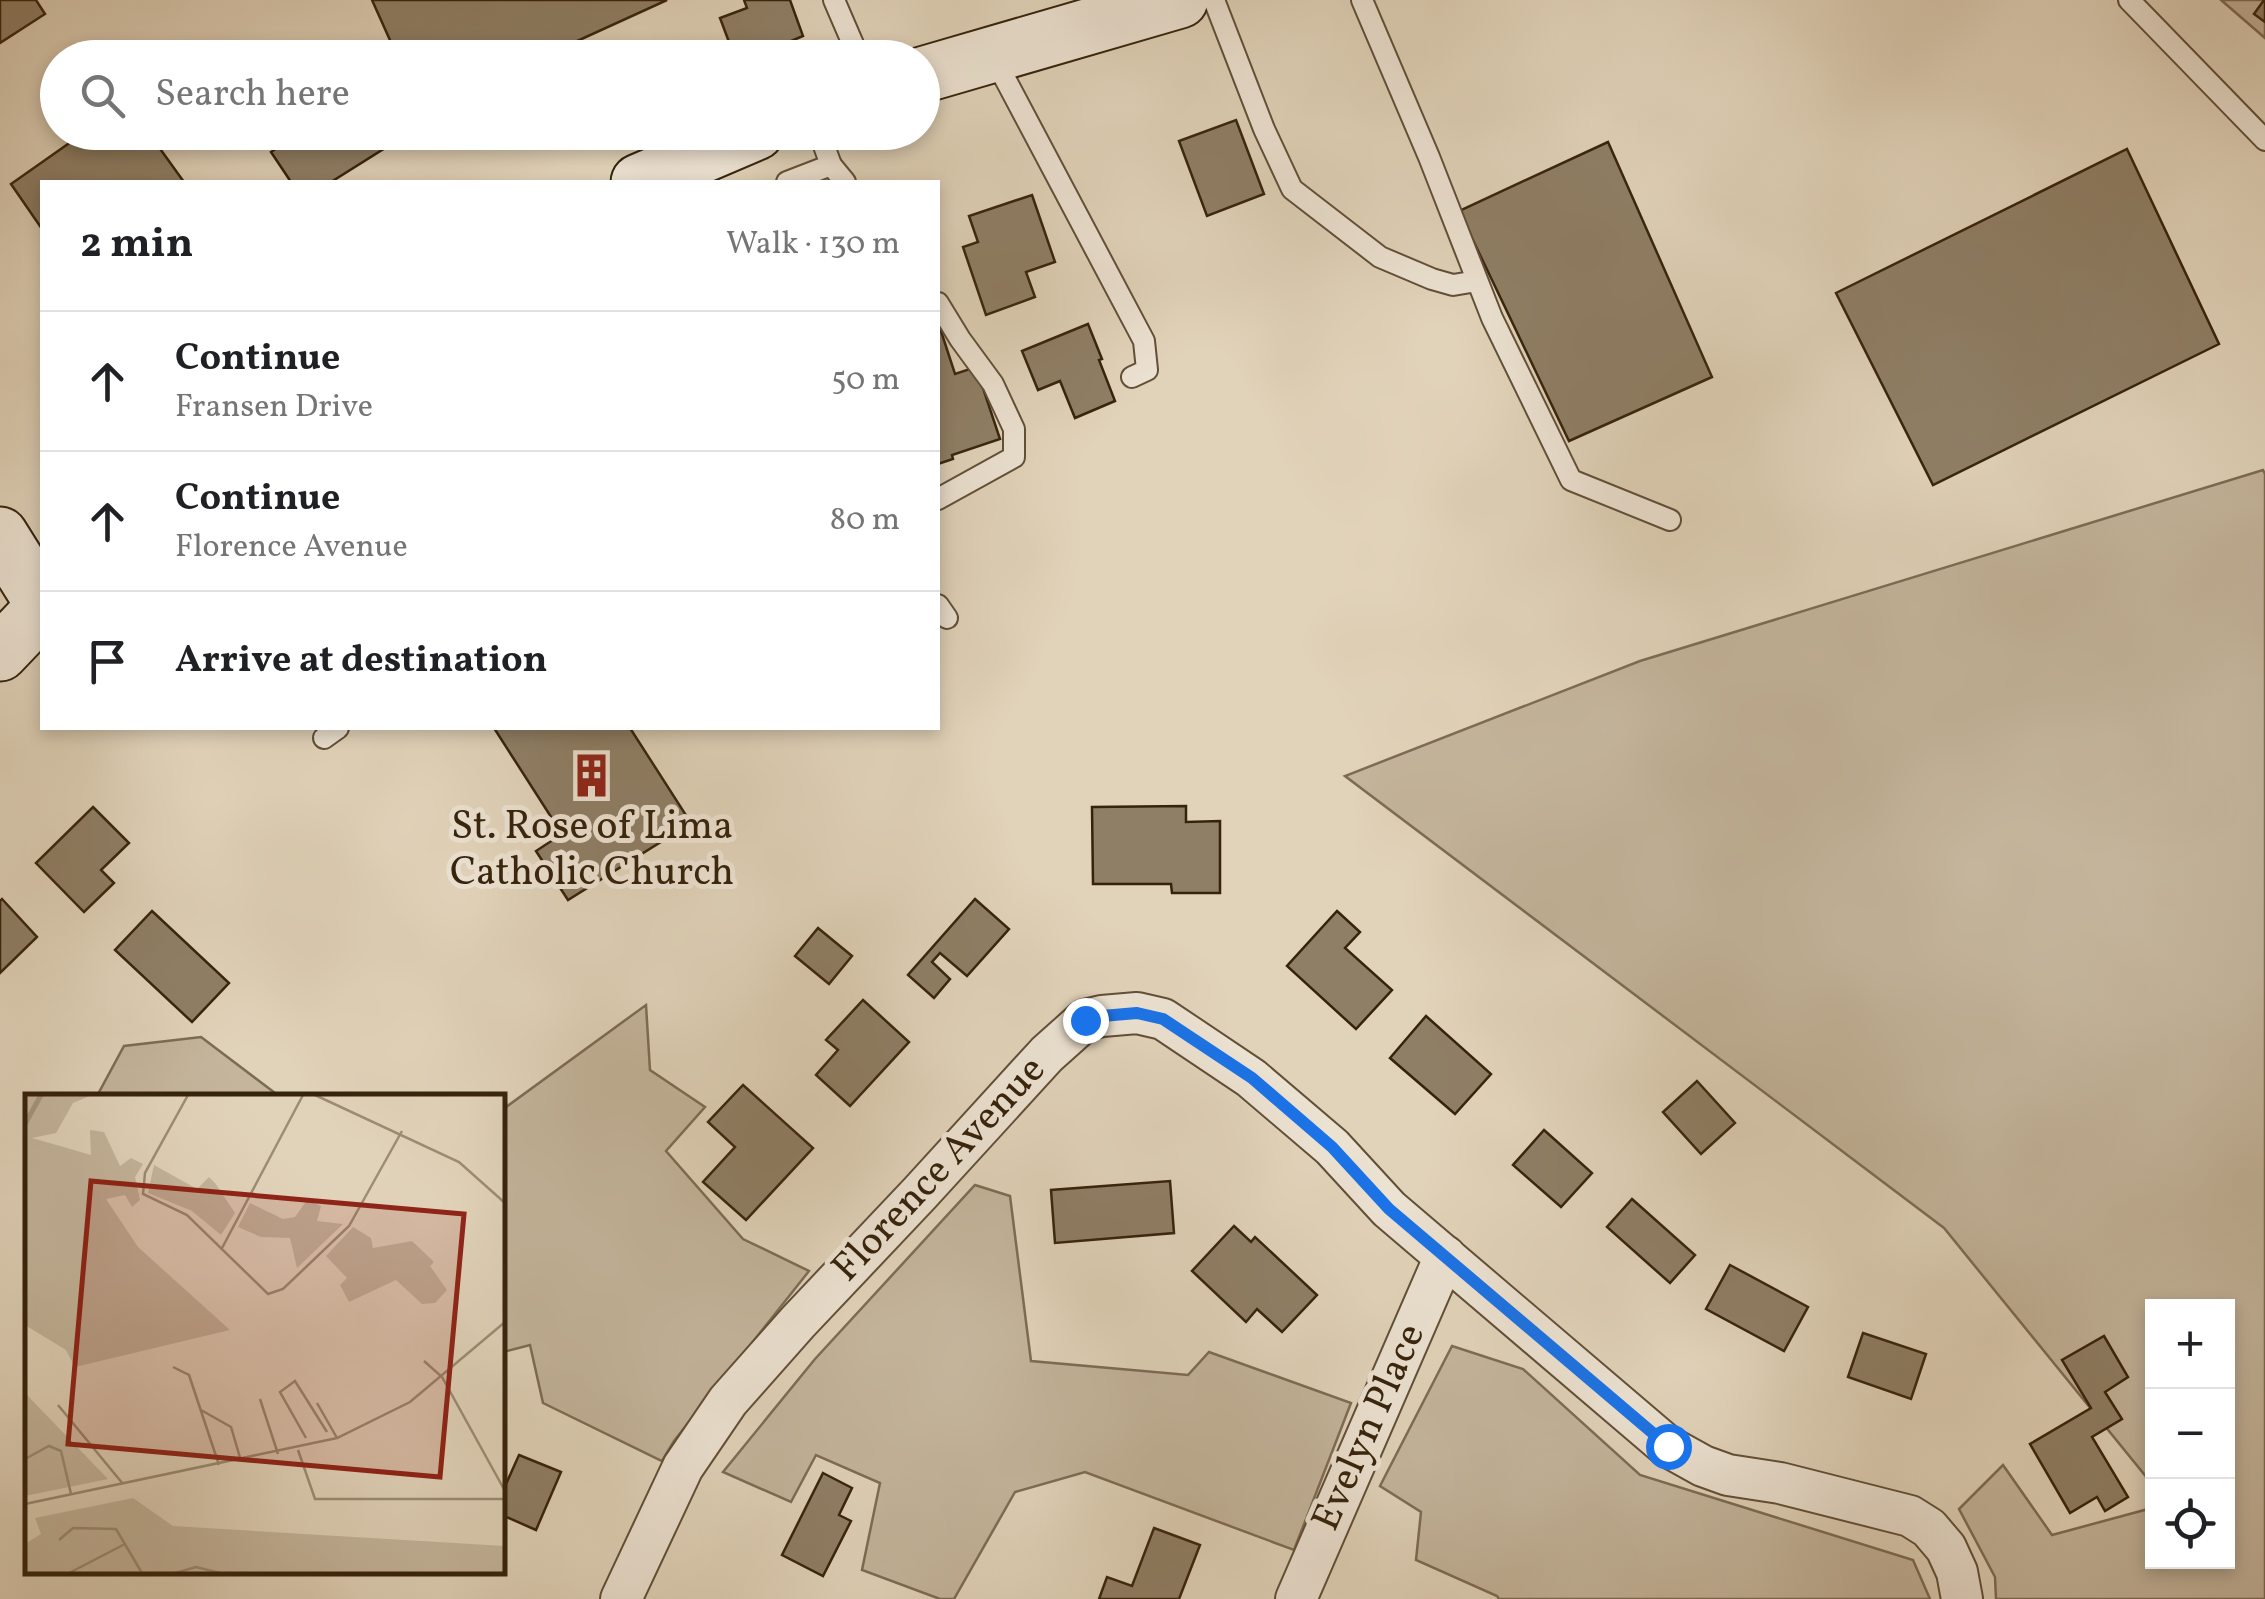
<!DOCTYPE html>
<html lang="en">
<head>
<meta charset="utf-8">
<style>
	:root { --surface:#fff; --page:#f6f6f6; --text:#202124; --muted:#757577; --line:#e0e0e0 }
	body { margin:0; font-family:Vollkorn,serif; background:var(--page); color:var(--text) }
	.controls { position:absolute; right:30px; bottom:30px; display:grid; overflow:hidden; border-radius:0px; box-shadow:0 5px 15px #0003 }
	.controls button { width:90px; height:90px; display:grid; place-items:center; padding:0; border:0; border-bottom:2px solid var(--line); background:var(--surface); color:var(--text); font:50px sans-serif }
	.stop { position:absolute; width:30px; height:30px; margin:-22px; border:8px solid #1a73e8; border-radius:50%; background:#fff }
	.stop.end { background:#1a73e8; border-color:#fff; box-shadow:0 2px 10px #0008 }
	.list { margin:0; padding:0; list-style:none }
	h2 { display:flex; justify-content:space-between; align-items:center; height:130px; margin:0; padding:0 40px; font-size:42px }
	h2 small { font-size:32px; font-weight:400; color:var(--muted) }
	.list li { display:grid; grid-template-columns:65px 1fr auto; gap:30px; align-items:center; box-sizing:border-box; height:140px; padding:0 40px; border-top:2px solid var(--line) }
	.list b { display:block; font-size:38px; white-space:nowrap }
	.list p { margin:0; font-size:32px; white-space:nowrap; color:var(--muted) }
	.list em { font-size:32px; font-style:normal; color:var(--muted) }
	.icon { flex:none; width:55px; height:55px; fill:none; stroke:currentColor; stroke-width:2; stroke-linecap:round; stroke-linejoin:round }
	.map { position:relative; flex:none; width:2265px; height:1599px; overflow:hidden }
	.search { position:absolute; background:var(--surface); box-shadow:0 5px 15px #0003; left:40px; top:40px; width:900px; height:110px; display:flex; align-items:center; gap:25px; box-sizing:border-box; padding:0 35px; border-radius:55px; color:var(--muted); font-size:38px }
	.panel { position:absolute; background:var(--surface); box-shadow:0 5px 15px #0003; left:40px; top:180px; width:900px; height:550px; border-radius:0px }
	.map>svg:first-child { display:block }
</style>
</head>
<body>
<div class="map">
<svg width="2265" height="1599" viewBox="0 0 2265 1599">
	<rect width="100%" height="100%" fill="#e1d3ba"/>
	<filter id="stains"><feTurbulence type="fractalNoise" baseFrequency=".002" numOctaves="4"/><feColorMatrix values="0 0 0 0 .2 0 0 0 0 .09 0 0 0 0 .02 0 0 0 .5 -.17"/></filter>
	<radialGradient id="worn" r=".72"><stop offset=".6" stop-color="#630" stop-opacity="0"/><stop offset="1" stop-color="#630" stop-opacity=".3"/></radialGradient>
	<g fill="#c4b59c" stroke="#7d6c54" stroke-width="2.5">
		<path d="M2221,0H2265V38Z"/>
		<path d="M2263,470L2265,474V1599H1996L1995,1577L1959,1509L2003,1465L2052,1535L2152,1508V1562H2228V1306H2152V1484L1944,1228L1345,776L1640,661Z"/>
		<path d="M646,1005L650,1070L705,1107L666,1151L743,1239L809,1271L674,1441L662,1461L543,1403L530,1345L503,1352L502,1110Z"/>
		<path d="M201,1037L279,1096H97L124,1046Z"/>
		<path d="M975,1185L1010,1196L1031,1361L1188,1375L1209,1352L1351,1403L1294,1550L1085,1472L1015,1492L954,1599H940L862,1570L880,1483L816,1455L791,1502L723,1472L815,1359Z"/>
		<path d="M1452,1346L1523,1369L1640,1475L1913,1560L1930,1599H1499L1497,1596L1416,1560L1421,1512L1380,1486Z"/>
	</g>
	<g fill="#8f7f66" stroke="#36230c" stroke-width="2.5">
		<path d="M0,0H36L45,14L0,43Z"/>
		<path d="M372,0H667L540,58H398Z"/>
		<path d="M744,0H790L803,36L751,58H735L720,18L747,8Z"/>
		<path d="M2264,0H2265V22L2254,14Z"/>
		<path d="M1236,120L1264,194L1207,216L1179,141Z"/>
		<path d="M85,132H148L184,182H42V229L11,184Z"/>
		<path d="M300,132H375L385,148L331,182H291L271,152Z"/>
		<path d="M1608,142L1712,377L1569,441L1459,211Z"/>
		<path d="M2127,149L2219,344L1933,485L1836,293Z"/>
		<path d="M1032,195L1055,262L1026,272L1035,297L986,315L963,247L978,242L969,216Z"/>
		<path d="M938,322L955,374L976,367L1000,439L952,455L953,459L938,464Z"/>
		<path d="M1088,324L1102,359L1099,360L1115,401L1075,418L1060,381L1038,390L1022,351Z"/>
		<path d="M494,728H630L691,823L568,900L536,851L562,834Z"/>
		<path d="M1186,806V822L1220,821V893H1172L1171,884H1093L1092,807Z"/>
		<path d="M93,807L129,843L101,870L114,883L84,912L36,863Z"/>
		<path d="M2,899L37,937L0,973V901Z"/>
		<path d="M975,899L1009,929L967,976L940,953L932,962L950,979L934,998L908,975Z"/>
		<path d="M152,911L229,983L192,1022L115,950Z"/>
		<path d="M1337,911L1360,932L1345,948L1392,990L1356,1029L1287,966Z"/>
		<path d="M818,928L852,956L829,984L795,956Z"/>
		<path d="M863,1000L909,1042L850,1106L816,1075L838,1050L826,1040Z"/>
		<path d="M1426,1016L1491,1074L1455,1114L1390,1058Z"/>
		<path d="M1697,1081L1735,1123L1701,1154L1663,1112Z"/>
		<path d="M743,1085L813,1148L746,1220L703,1182L735,1147L708,1122Z"/>
		<path d="M1544,1130L1592,1173L1561,1207L1513,1165Z"/>
		<path d="M1170,1181L1174,1233L1055,1243L1051,1190Z"/>
		<path d="M1632,1199L1695,1255L1670,1283L1607,1227Z"/>
		<path d="M1234,1226L1251,1242L1255,1237L1317,1295L1282,1332L1257,1309L1246,1322L1192,1271Z"/>
		<path d="M1730,1265L1808,1307L1784,1351L1706,1309Z"/>
		<path d="M1863,1333L1926,1354L1911,1399L1848,1377Z"/>
		<path d="M2104,1336L2128,1377L2105,1392L2122,1419L2092,1437L2128,1497L2105,1511L2097,1497L2070,1513L2030,1444L2091,1408L2062,1360Z"/>
		<path d="M519,1455L561,1472L536,1530L502,1515V1493Z"/>
		<path d="M823,1473L852,1488L839,1515L851,1521L823,1576L782,1555Z"/>
		<path d="M1154,1528L1200,1545L1179,1599H1099L1107,1577L1132,1586Z"/>
	</g>
	<g fill="none" stroke-linecap="round" stroke-linejoin="round">
		<defs>
			<g id="lane">
				<path d="M834,0L859,58"/>
				<path d="M1214,0L1264,129L1292,189L1380,257L1432,279L1453,285L1477,281"/>
				<path d="M1362,0L1429,157L1492,318L1571,480L1670,520"/>
				<path d="M2129,0L2265,140"/>
				<path d="M993,56L1144,341L1147,370L1132,377"/>
				<path d="M831,165L845,182"/>
				<path d="M787,182L831,165L819,132"/>
				<path d="M938,303L960,339L993,384L1014,429V457L938,499"/>
				<path d="M938,605L947,618"/>
				<path d="M324,738L338,728"/>
			</g>
			<g id="street">
				<path d="M621,1599L683,1467L728,1401L798,1322L920,1193L1047,1054L1085,1020L1102,1016L1137,1013L1163,1019L1251,1078L1332,1147L1389,1209L1667,1446L1703,1466L1728,1475L1780,1483L1910,1516L1929,1528L1946,1548L1957,1572L1962,1599"/>
				<path d="M1296,1599L1445,1256"/>
			</g>
			<g id="secondary">
				<path d="M922,75L1180,0"/>
				<path d="M639,182L756,132"/>
				<path d="M0,535L42,602"/>
				<path d="M0,653L42,609"/>
			</g>
		</defs>
		<use href="#lane" stroke="#614f38" stroke-width="24"/>
		<use href="#street" stroke="#614f38" stroke-width="44"/>
		<use href="#secondary" stroke="#36230c" stroke-width="59"/>
		<use href="#lane" stroke="#ece2d2" stroke-width="20"/>
		<use href="#street" stroke="#ece2d2" stroke-width="40"/>
		<use href="#secondary" stroke="#ece2d2" stroke-width="55"/>
	</g>
	<g fill="none" stroke-linecap="round" stroke-linejoin="round">
		<path stroke="#1a73e8" stroke-width="12" d="M1085,1020L1102,1016L1137,1013L1163,1019L1252,1078L1332,1147L1389,1209L1668,1446"/>
	</g>
	<defs>
		<symbol id="building-bare" viewBox="-9 -9 18 18"><path d="M-4-6H4V6H1V3H-1V6H-4ZM-2.5-4.3h1.7v1.8h-1.7ZM.8-4.3h1.7v1.8H.8ZM-2.5-1h1.7V.8h-1.7ZM.8-1h1.7V.8H.8Z" fill="#8f2418" stroke="#ece2d2" stroke-width="2.5" paint-order="stroke"/></symbol>
	</defs>
	<g fill-rule="evenodd">
		<use href="#building-bare" x="560" y="744" width="63" height="63"/>
	</g>
	<g text-anchor="middle" dominant-baseline="central" stroke-width="10" stroke-linejoin="round" paint-order="stroke">
		<g font-size="40" fill="#36230c" stroke="#ece2d2">
			<text x="592" y="828">St. Rose of Lima<tspan x="592" dy="46">Catholic Church</tspan></text>
		</g>
		<g font-size="40" fill="#36230c" stroke="#ece2d2">
			<text transform="translate(940 1170) rotate(-47)">Florence Avenue</text>
			<text transform="translate(1370 1428) rotate(-66)">Evelyn Place</text>
		</g>
	</g>
	<g transform="translate(25 1094)">
		<rect width="480" height="480" fill="#e1d3ba"/>
		<path d="M0,1H67L48,9L31,39L7,44L66,61L65,36L79,38L95,72L106,64L118,70L110,83L115,106L107,113L100,101L81,105L113,153L205,236L50,273L41,256L0,231ZM129,71L172,95L184,83L190,89L210,119L196,141L167,117L123,99ZM282,106L296,112L292,127L318,130L272,174L265,144L236,143L213,133L225,109L258,125L270,123ZM328,133L346,144L348,154L387,147L409,168L405,172L422,196L410,209L397,210L371,186L324,208L315,191L322,184L301,162ZM0,299L83,385L0,402ZM108,404L148,432L480,452V479H0V450L16,440L10,424Z" fill="#c4b59c"/>
		<path fill="none" stroke="#a7977f" stroke-width="5" d="M0,30L16,1"/>
		<path fill="none" stroke="#9d8d74" stroke-width="2.5" d="M163,1L120,79L118,100L162,121L243,200L258,195L324,132L377,37M290,1L434,68L480,109M196,156L278,1M399,267L417,283L480,397M148,273L164,281L194,371M235,305L253,360M292,309L312,344M33,311L98,390M176,316L206,333L216,367M281,344L255,298L270,287L302,338M273,356L290,405H480M0,365L24,352L36,357L46,400M0,410L312,344L385,308L480,228M34,446L48,434L91,435L117,479M44,479L100,450M150,479L171,473L195,479"/>
		<path fill="#8f2418" fill-opacity="0.15" stroke="#8f2418" stroke-width="5" d="M66,87L439,120L415,383L43,350Z"/>
		<rect width="480" height="480" fill="none" stroke="#36230c" stroke-width="5"/>
	</g>
	<rect width="100%" height="100%" filter="url(#stains)"/>
	<rect width="100%" height="100%" fill="url(#worn)"/>
</svg>
<div class="controls">
<button>+</button>
<button>−</button>
<button><svg class="icon" aria-label="locate" viewBox="0 0 24 24"><circle cx="12" cy="12" r="6"/><path d="M12 2v4M12 18v4M2 12h4M18 12h4"/></svg></button>
</div>
<div class="stop" style="left:1668px;top:1446px"></div>
<div class="stop end" style="left:1085px;top:1020px"></div>
<div class="search"><svg class="icon" aria-label="search" viewBox="0 0 24 24"><circle cx="10" cy="10" r="6"/><path d="M15 15l6 6"/></svg>Search here</div>
<section class="panel">
<h2>2 min<small>Walk · 130 m</small></h2>
<ul class="list">
<li><svg class="icon" aria-label="ahead" viewBox="0 0 24 24"><path d="M12 20V5M6 11l6-6 6 6"/></svg><div><b>Continue</b><p>Fransen Drive</p></div><em>50 m</em></li>
<li><svg class="icon" aria-label="ahead" viewBox="0 0 24 24"><path d="M12 20V5M6 11l6-6 6 6"/></svg><div><b>Continue</b><p>Florence Avenue</p></div><em>80 m</em></li>
<li><svg class="icon" aria-label="arrive" viewBox="0 0 24 24"><path d="M6 21V4h12l-3 4 3 4H6"/></svg><div><b>Arrive at destination</b></div></li>
</ul>
</section>
</div>
</body>
</html>
